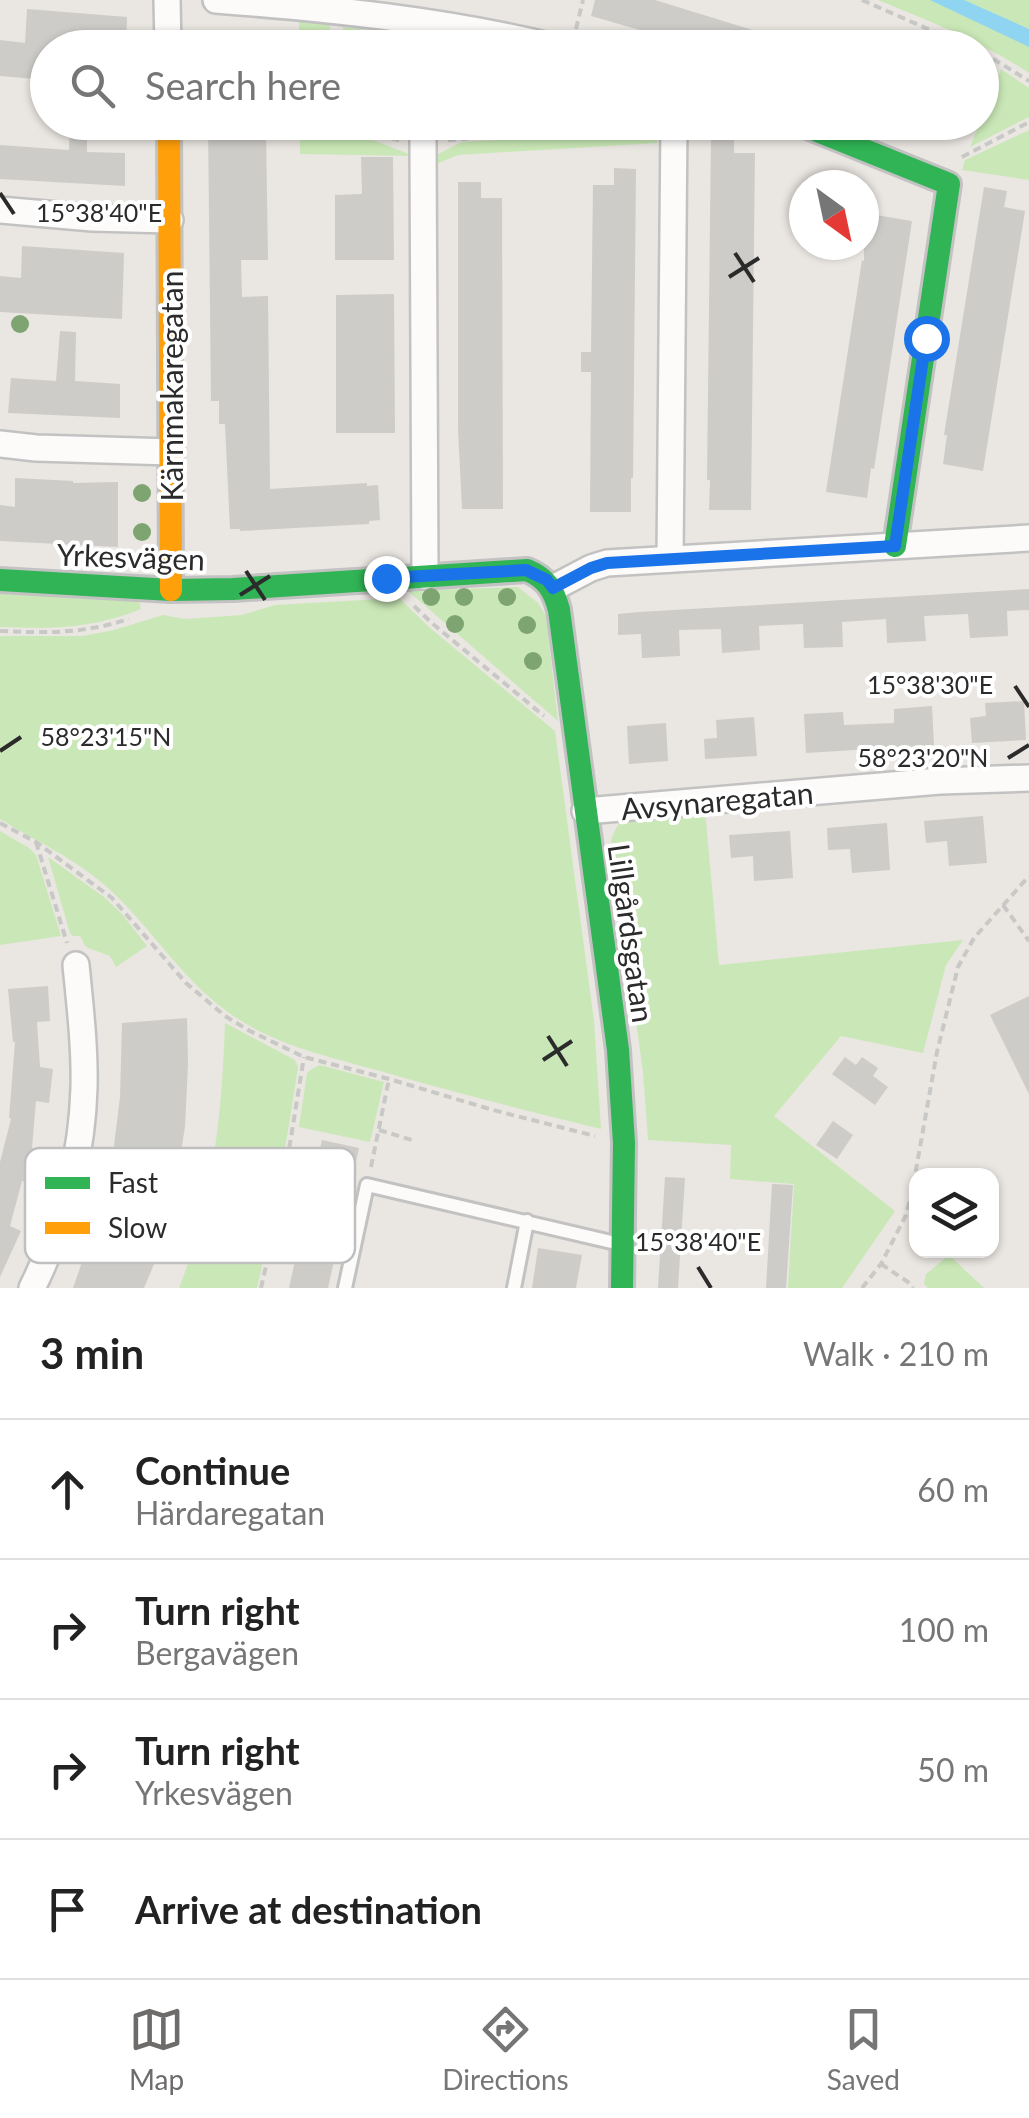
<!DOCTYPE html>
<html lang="en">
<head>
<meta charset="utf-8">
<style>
	:root { --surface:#fff; --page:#f2f2f2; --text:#222; --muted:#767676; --line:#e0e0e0; --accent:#6e6c6b }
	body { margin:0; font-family:Lato,sans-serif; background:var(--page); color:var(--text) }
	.controls { position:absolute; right:30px; bottom:30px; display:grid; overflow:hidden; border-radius:20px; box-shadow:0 2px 8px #0004 }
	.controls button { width:90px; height:90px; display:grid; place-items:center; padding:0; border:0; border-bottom:2px solid var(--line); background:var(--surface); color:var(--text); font:50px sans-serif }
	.compass { position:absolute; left:789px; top:170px; width:90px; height:90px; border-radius:50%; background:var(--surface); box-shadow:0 2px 8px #0004; rotate:147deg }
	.stop { position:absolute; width:30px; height:30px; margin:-22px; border:8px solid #1a73e8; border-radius:50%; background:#fff }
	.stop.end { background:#1a73e8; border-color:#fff; box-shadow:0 2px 10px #0008 }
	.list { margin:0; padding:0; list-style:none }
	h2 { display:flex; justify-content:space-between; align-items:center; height:130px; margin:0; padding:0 40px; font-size:42px }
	h2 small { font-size:32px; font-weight:400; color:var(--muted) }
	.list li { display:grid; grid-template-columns:65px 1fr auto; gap:30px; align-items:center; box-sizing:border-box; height:140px; padding:0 40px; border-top:2px solid var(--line) }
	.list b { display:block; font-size:38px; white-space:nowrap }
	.list p { margin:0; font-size:32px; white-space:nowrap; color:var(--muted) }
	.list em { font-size:32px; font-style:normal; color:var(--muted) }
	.icon { flex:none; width:55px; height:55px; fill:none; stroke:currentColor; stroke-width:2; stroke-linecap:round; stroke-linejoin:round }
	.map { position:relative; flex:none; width:1029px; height:1288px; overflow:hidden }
	.search { position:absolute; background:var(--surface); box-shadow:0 2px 8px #0004; left:30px; right:30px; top:30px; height:110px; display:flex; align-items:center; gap:25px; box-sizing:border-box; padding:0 35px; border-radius:55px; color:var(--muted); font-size:38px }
	.sheet { height:690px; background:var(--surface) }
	nav { display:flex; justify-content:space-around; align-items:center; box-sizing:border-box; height:140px; border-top:2px solid var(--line); background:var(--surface); font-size:28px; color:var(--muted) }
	nav a { display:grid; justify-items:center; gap:5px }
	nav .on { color:var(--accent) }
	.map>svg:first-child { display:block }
</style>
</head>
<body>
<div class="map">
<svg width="1029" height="1288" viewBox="0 0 1029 1288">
	<rect width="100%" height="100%" fill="#eae6e1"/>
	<g fill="#cae8b7">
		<path d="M878,0H1029V73C982,42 930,21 878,0Z"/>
		<path d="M299,20L330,25L331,47H299Z"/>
		<path d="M343,27L468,44L485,47H343Z"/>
		<path d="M1001,69L1029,88V117L970,147Z"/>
		<path d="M300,123H349L373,140L414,156L300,154Z"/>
		<path d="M367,123H534L517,127L448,132L390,134L376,129Z"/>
		<path d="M577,123H658L657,143L458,155L434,165V156L462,142L511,139L539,134Z"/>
		<path d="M1029,130V180L962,170L965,160Z"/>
		<path d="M518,587L538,603L546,616L558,721L408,591Z"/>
		<path d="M0,592L139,600L141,609C91,629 53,629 0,627Z"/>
		<path d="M399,598L430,628L555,731L594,1021L601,1129C527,1111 453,1092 380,1071C326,1056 270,1044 225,1010C179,976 151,927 109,889C78,860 36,841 0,819V636H83L114,630L163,615L185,619L242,615L275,605Z"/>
		<path d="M705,810L719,965L963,940L946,965L923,1053L841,1036L774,1116L895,1211L842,1288H788L794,1184L730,1179L731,1145L648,1140L643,1072L611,840L616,828L623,819Z"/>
		<path d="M0,831L29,848L36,855L61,936L0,945Z"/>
		<path d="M48,857L104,897L122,914L147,946L116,967L110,956L86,947L80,936H73L70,933Z"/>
		<path d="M225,1023L295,1060L298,1067C287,1141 274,1215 257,1288H179C213,1203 222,1113 225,1023Z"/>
		<path d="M320,1065L384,1082L370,1142L299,1127L307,1073L312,1069Z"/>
		<path d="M949,1255L984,1288H928L924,1284L926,1274Z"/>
	</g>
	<path fill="#8fd5f1" d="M930,0H964L1029,29V47Z"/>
	<g fill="#ceccc8">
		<path d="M595,0H655L759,32L755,48H703L591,16Z"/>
		<path d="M27,9L127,17L126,48H48V80L0,76V40L25,43Z"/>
		<path d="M70,122H87V152L125,153V186L0,179V145L69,150Z"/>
		<path d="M208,122H240V132L266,131L268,260H241L242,297L268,296L270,489L367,483V486L378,485L380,520L369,521V524L295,528L240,531V529H230L225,424H219V401H211Z"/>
		<path d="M711,136H734V153H755L751,510H709L710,480H707Z"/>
		<path d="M361,157H393L394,260H335V195L362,194Z"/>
		<path d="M614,168L636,169L633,478H631V512H590L591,372H581V352H591L593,185H614Z"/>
		<path d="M458,182H481V198H502L503,509H462L458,429Z"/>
		<path d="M984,187L1007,191L1004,207L1025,211L983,471L943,464L947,435H944Z"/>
		<path d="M864,213L912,221L874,469L871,468L867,498L826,492L862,260L864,261Z"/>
		<path d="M22,246L124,253L122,319L0,312V276L21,278Z"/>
		<path d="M394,294L395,433H336V295Z"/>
		<path d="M60,331L76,332L75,381L120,384V418L8,413L11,378L56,381Z"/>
		<path d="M15,478L73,481V483L118,482V547L0,541V505L15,507Z"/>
		<path d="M1029,589V610L1007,611L1008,636L970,638L968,614L924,616L926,641L887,643L886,619L842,622L843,647L804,648L803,624L759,626L760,650L722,653L721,629L679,630L680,656L642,658L641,634L618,635V614L639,612Z"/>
		<path d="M1024,701L1026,740L972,743L970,718L986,716L985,703Z"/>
		<path d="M932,706L934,745L806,753L804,714L843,712L844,725L894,723V709Z"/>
		<path d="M754,717L757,756L705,759L704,739L717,738L716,720Z"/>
		<path d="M666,723L668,761L629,764L627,726Z"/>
		<path d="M983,816L987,863L949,866L947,841L926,843L924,821Z"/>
		<path d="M887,823L890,870L852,873L850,849L828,850L827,828Z"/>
		<path d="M790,831L793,878L754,881L753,856L731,858L729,835Z"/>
		<path d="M48,986L50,1021L37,1022L40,1067L53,1069L49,1103L36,1101L32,1148L44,1151L35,1184L22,1181L10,1226L21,1231L0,1277V1162L11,1119L9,1118L15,1042H13L8,989Z"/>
		<path d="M1029,996V1094L990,1015Z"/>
		<path d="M187,1018L188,1064L185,1127L174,1194L157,1257L144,1288H73L96,1222L114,1146L120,1097L122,1023Z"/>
		<path d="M845,1057L856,1065L862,1057L878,1068L873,1076L888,1087L875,1105L832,1074Z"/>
		<path d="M833,1121L853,1135L837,1159L816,1145Z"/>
		<path d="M322,1140L359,1148L328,1288H289Z"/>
		<path d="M665,1177L685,1178L678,1288H658Z"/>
		<path d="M772,1184L793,1185L786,1288H766Z"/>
		<path d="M538,1248L582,1255L576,1288H532Z"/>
	</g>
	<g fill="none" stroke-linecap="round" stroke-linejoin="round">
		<defs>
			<g id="lane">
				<path d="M345,1288L367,1185L620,1244"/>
				<path d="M514,1288L527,1221"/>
			</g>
			<g id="street">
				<path d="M167,0L168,48"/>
				<path d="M216,0C332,9 444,20 558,48"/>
				<path d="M423,142L425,576"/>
				<path d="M0,210L92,218L170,220"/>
				<path d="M0,444L36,448L172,452"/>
				<path d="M670,559L674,122"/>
				<path d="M553,588L591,568L607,563L1029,538"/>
				<path d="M585,811L940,781L1029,778"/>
				<path d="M32,1288C63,1226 82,1157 84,1088C85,1047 80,1006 76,965"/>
			</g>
			<g id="fast">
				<path d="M795,122L949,184L895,546"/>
				<path d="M0,580L171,590L233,589L527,570C546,578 554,590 559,610L618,1050L624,1143L622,1288"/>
			</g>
			<path id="slow" d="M169,122L171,590"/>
		</defs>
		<use href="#lane" stroke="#c3c2c2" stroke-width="18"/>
		<use href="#street" stroke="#c3c2c2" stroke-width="30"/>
		<use href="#fast" stroke="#c3c2c2" stroke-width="28"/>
		<use href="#slow" stroke="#c3c2c2" stroke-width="28"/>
		<g stroke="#c8c8c7" stroke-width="4" stroke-dasharray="8 5" stroke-linecap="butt">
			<path d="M862,0L971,48"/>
			<path d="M576,29L583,0"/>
			<path d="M337,34V48"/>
			<path d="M982,52L1029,81"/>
			<path d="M358,122L375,135L399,140"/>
			<path d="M448,140L488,137L556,122"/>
			<path d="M962,157L1029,122"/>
			<path d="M414,606L433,624L544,716"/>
			<path d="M0,631C49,633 81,634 129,619"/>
			<path d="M0,823L36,842L112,898L186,983L225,1016L250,1031L304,1057L389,1079L493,1110L595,1136"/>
			<path d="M36,842L67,943"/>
			<path d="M1003,905L1029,941"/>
			<path d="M379,1130L412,1140"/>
			<path d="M371,1167L389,1079"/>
			<path d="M881,1264L908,1282L913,1288"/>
			<path d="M261,1288L280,1205L304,1057"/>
			<path d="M862,1288L881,1264L906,1215L912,1192L937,1052L958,967L974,938L1029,876"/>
		</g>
		<use href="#lane" stroke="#fcfbfa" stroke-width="12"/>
		<use href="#street" stroke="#fcfbfa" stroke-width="25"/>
		<use href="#fast" stroke="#30b455" stroke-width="22"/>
		<use href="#slow" stroke="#ff9f0a" stroke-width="22"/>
	</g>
	<g fill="#7ea571">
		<circle cx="20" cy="324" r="9"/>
		<circle cx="142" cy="493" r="9"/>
		<circle cx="142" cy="532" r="9"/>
		<circle cx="431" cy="597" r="9"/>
		<circle cx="464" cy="597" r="9"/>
		<circle cx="507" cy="597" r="9"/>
		<circle cx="455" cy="624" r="9"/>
		<circle cx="527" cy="625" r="9"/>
		<circle cx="533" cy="661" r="9"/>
	</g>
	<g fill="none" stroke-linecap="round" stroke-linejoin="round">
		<path stroke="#1a73e8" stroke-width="12" d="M386,578L526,570L547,580L553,588L591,568L607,563L895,546L926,338"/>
	</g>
	<path fill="none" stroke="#2b2b2b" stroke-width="4" d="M0,193L14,214M735,253L754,282M729,277L759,258M246,571L265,600M240,595L270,576M1015,686L1029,707M0,751L21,737M1008,758L1029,745M548,1036L567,1066M543,1060L572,1041M698,1267L711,1288"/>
	<g text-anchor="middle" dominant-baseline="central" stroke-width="8" stroke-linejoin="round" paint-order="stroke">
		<g font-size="30" fill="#2b2b2b" stroke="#fff">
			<text transform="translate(171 386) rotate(-90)">Kärnmakaregatan</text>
			<text transform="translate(131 556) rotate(2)">Yrkesvägen</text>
			<text transform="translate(717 800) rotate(-5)">Avsynaregatan</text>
			<text transform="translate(632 933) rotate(82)">Lillgårdsgatan</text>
		</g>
	</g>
	<rect x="25" y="1148" width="330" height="115" rx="15" fill="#fff" stroke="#bfbfbf" stroke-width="2.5"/>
	<rect x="45" y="1177" width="45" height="12" fill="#30b455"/>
	<rect x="45" y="1222" width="45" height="12" fill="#ff9f0a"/>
	<g font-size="28" fill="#2b2b2b">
		<text x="108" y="1193">Fast</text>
		<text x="108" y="1238">Slow</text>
	</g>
	<g font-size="25" text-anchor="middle" fill="#2b2b2b" stroke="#fff" stroke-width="8" stroke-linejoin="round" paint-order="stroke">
		<text x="99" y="222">15°38'40"E</text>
		<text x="930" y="694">15°38'30"E</text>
		<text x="106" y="746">58°23'15"N</text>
		<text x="923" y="767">58°23'20"N</text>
		<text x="698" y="1251">15°38'40"E</text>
	</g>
</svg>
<div class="controls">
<button><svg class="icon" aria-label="layers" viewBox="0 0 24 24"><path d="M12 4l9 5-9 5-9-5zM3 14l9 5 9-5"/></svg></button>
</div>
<svg class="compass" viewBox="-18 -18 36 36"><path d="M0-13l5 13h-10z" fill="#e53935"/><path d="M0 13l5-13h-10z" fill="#767676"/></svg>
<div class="stop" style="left:926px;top:338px"></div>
<div class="stop end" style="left:386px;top:578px"></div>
<div class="search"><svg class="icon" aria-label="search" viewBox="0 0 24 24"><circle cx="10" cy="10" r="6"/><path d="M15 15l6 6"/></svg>Search here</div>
</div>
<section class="sheet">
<h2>3 min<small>Walk · 210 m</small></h2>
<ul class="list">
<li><svg class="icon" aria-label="ahead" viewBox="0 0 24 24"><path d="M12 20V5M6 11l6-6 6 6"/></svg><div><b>Continue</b><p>Härdaregatan</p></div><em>60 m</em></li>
<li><svg class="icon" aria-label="right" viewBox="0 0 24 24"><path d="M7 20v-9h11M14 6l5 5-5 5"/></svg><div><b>Turn right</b><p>Bergavägen</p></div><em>100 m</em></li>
<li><svg class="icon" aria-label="right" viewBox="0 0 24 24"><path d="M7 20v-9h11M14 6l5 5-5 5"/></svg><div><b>Turn right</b><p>Yrkesvägen</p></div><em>50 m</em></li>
<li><svg class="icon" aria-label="arrive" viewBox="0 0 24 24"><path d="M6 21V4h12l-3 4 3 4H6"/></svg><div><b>Arrive at destination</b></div></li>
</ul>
</section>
<nav>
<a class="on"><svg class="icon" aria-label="map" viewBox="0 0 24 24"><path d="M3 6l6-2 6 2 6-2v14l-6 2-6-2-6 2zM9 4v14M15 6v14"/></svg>Map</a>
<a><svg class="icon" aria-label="directions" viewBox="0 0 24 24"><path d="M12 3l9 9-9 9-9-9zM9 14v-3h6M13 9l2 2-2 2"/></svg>Directions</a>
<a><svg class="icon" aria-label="saved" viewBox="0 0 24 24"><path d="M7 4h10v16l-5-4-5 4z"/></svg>Saved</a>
</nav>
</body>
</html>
